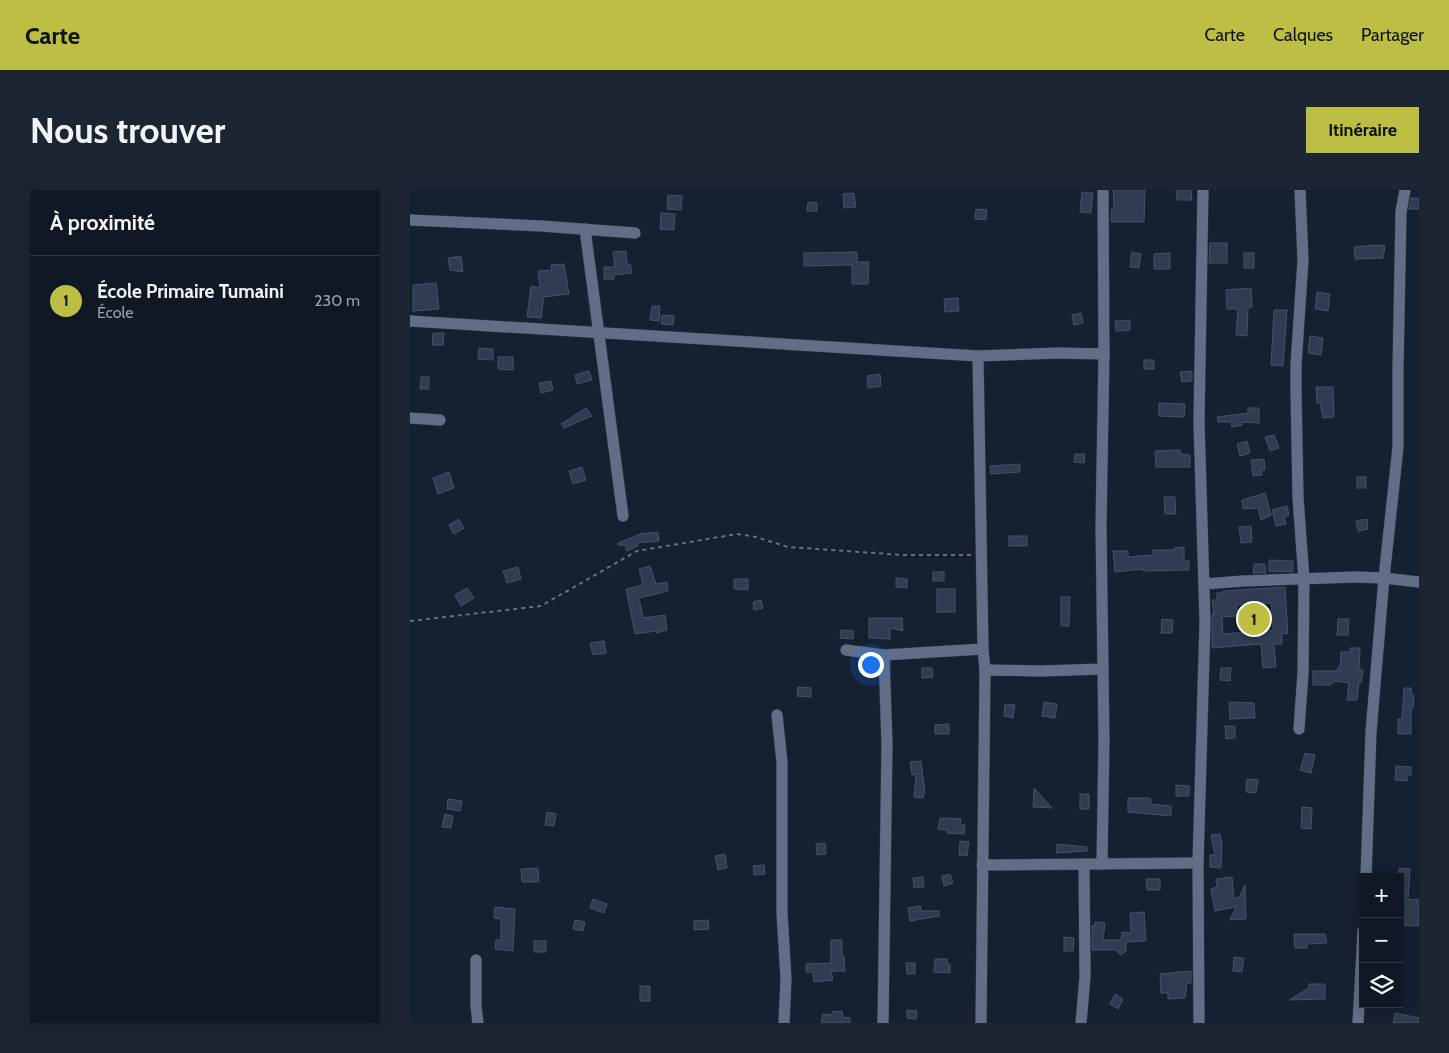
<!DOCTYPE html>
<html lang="fr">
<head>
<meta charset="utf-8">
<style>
	:root { --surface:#101826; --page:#1e2532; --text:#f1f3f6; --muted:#9ca0a7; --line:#303743; --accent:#bcbf44 }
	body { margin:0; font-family:Cabin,sans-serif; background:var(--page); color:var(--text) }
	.controls { position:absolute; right:15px; bottom:15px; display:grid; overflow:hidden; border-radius:0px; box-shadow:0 2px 12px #0003 }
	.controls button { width:45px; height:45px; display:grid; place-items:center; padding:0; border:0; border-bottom:1px solid var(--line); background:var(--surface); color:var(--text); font:25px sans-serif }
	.you { position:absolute; left:460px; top:474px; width:18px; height:18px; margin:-12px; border:4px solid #fff; border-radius:50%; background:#1a73e8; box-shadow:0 0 0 8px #1a73e833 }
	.badge { display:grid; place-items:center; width:32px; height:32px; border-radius:50%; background:var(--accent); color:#111; font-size:16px; font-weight:700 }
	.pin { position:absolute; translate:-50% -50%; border:2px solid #fff; box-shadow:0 1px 5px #0006 }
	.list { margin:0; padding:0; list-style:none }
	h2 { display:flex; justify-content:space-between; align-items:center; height:65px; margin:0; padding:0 20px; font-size:21px }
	h2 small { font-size:16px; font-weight:400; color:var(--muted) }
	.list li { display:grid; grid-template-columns:32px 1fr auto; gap:15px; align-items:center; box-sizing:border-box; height:90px; padding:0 20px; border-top:1px solid var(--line) }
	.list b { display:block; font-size:19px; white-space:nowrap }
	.list p { margin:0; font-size:16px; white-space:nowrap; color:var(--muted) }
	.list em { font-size:16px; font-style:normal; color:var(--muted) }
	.icon { flex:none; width:28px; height:28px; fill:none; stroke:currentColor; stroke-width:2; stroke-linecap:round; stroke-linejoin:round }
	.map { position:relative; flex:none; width:1009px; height:833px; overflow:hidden; border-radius:0px }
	header { display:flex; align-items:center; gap:30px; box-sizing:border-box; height:70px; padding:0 25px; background:var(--accent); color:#111 }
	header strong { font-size:24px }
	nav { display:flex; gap:28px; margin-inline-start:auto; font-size:18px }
	.intro { display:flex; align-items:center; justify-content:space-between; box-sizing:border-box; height:120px; padding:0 30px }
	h1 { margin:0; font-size:35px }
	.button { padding:12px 22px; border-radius:0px; background:var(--accent); color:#111; font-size:18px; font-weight:700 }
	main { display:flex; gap:30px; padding:0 30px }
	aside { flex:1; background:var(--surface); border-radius:0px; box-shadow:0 2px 12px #0003 }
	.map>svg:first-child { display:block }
</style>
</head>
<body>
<header>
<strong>Carte</strong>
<nav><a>Carte</a><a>Calques</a><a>Partager</a></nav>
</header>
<div class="intro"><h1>Nous trouver</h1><a class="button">Itinéraire</a></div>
<main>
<aside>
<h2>À proximité<small></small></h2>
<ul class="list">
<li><span class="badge">1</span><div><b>École Primaire Tumaini</b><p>École</p></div><em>230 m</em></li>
</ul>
</aside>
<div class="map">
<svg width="1009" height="833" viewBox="0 0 1009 833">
	<rect width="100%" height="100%" fill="#152033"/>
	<g fill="#303c51" stroke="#445167" fill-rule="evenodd">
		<path d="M703,0H735L734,32H701L702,18H704Z"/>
		<path d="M766,0H781L782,10H767Z"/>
		<path d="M672,2L683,3L681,23L670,22Z"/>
		<path d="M444,3L446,17L434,18L433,4Z"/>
		<path d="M258,5L272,6L271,20L257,19Z"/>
		<path d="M1001,8H1009V19H999Z"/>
		<path d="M398,12L407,13V21H397Z"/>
		<path d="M566,19L577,20L576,30L565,29Z"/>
		<path d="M251,23L265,24L264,40L250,39Z"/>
		<path d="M800,53H817V73H799Z"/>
		<path d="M965,55L975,56L973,68L945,69L944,57Z"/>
		<path d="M216,61L217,74H220L222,83L204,85V89H194V77H205L203,62Z"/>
		<path d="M447,62V72H459L458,94H442V75L394,76V63Z"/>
		<path d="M722,62L731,64L729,78L720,77Z"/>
		<path d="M760,63V79H744V64Z"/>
		<rect x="834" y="63" width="10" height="15"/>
		<path d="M51,66L53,82L40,80L38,68Z"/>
		<path d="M154,74L159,104L134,107L131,128L117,127L121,96L130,98L128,81L142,80L141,75Z"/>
		<path d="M26,93L29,119L3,121V95Z"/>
		<path d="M841,98L842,117L838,118L837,146L826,145L828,119H817L816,100Z"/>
		<path d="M907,102L920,104L918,121L905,119Z"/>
		<path d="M548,108L549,121L535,122L534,109Z"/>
		<path d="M242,116H250L249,131L240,130Z"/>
		<path d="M864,120H877L873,176L861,175Z"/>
		<path d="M671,123L673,133L664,135L662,125Z"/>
		<path d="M252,125L264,126L263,135L251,134Z"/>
		<path d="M720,130V140L706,141L705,131Z"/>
		<path d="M23,143H34L33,155H22Z"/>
		<path d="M900,146L913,148L911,165L898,163Z"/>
		<path d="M69,158L83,159V170L68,169Z"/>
		<path d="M88,167H103V180L88,179Z"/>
		<rect x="734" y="170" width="10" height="9"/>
		<path d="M179,181L182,190L167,194L165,185Z"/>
		<path d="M782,181V191L772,192L770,182Z"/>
		<path d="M470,184L471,196L458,198L457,186Z"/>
		<path d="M11,187H19V199H10Z"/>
		<path d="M141,191L143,200L131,203L129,193Z"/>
		<path d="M906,197H923L924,227L913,228L910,213H907Z"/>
		<path d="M749,213L775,214L774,227L749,226Z"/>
		<path d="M176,218L182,226L154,238L151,234Z"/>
		<path d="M838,218H849V233L832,232V235L822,237L821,232H808L807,227L838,223Z"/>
		<path d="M864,245L869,258L860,261L855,247Z"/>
		<path d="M837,251L840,263L830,266L827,254Z"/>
		<path d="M770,260V264L780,265V277H746L745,261Z"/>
		<path d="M665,264H675L674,273L664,272Z"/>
		<path d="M854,269L855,280H851L852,285L843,286L841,270Z"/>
		<path d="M610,274V282L581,284L580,276Z"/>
		<path d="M172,277L176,290L163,294L159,281Z"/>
		<path d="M39,282L44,298L28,304L23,288Z"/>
		<rect x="947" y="287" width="9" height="11"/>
		<path d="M855,303L861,325L851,330L848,318L833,319L832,310Z"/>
		<path d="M754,307H765L766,324H755Z"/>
		<path d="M877,316L879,325L874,327L876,334L866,336L862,320Z"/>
		<path d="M49,329L54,338L44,344L39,335Z"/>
		<path d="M957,329L958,339L948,341L946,331Z"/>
		<path d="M841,336L842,352L831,353L829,337Z"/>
		<path d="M248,342L249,351L226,353L228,356L217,361L215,355H208V353L230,344Z"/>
		<rect x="599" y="346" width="18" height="10"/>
		<path d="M774,357V371H779V380L733,381V379L705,382L703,361H718V367L743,365V360H765V358Z"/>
		<path d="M859,370L883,371V382L859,381Z"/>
		<path d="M844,374H855L856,383H843Z"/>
		<path d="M240,376L246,394L257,392L258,401L229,408L233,428L255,425L257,440L247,443L246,441L225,444L216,399L233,395L229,379Z"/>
		<path d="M108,377L111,389L97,393L93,381Z"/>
		<rect x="523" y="382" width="11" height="9"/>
		<path d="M486,388L497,389V398L486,397Z"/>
		<path d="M324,389H338V400L324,399Z"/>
		<path d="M875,397L878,444L872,443V454H864L866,477L853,478L851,454L802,458V424H804L802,410H807V403H813V401ZM861,413L863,440L813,444L812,427L827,426V415Z"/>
		<path d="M57,398L64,408L51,416L45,405Z"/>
		<rect x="527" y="399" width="18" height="23"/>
		<path d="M651,407H660L659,436H651Z"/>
		<path d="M351,410L353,418L344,420L343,412Z"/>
		<path d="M459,428H492L493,441L480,438V449L459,448Z"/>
		<path d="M752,429L763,430L762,443H751Z"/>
		<path d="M928,429H939L938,445H927Z"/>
		<path d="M431,440L444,441L443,449L430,448Z"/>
		<path d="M194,451L196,463L183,465L180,453Z"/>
		<path d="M940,458H950L949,479L953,480L951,493L949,492L947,510H937L939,493L926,491L920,495H903V481H927L928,477H930L931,462H940Z"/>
		<path d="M512,478H522L523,487L512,488Z"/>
		<path d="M811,478H821L820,491L810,490Z"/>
		<path d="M388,497L401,498V507L387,506Z"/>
		<path d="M994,498H1001V505H1004L1003,518H1001V544H988V529H992Z"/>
		<path d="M634,512L647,514L645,528L632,526Z"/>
		<path d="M819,512L844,513L845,528L820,529Z"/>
		<path d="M595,514L605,515L603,528L594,526Z"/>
		<path d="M539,534V544H525V535Z"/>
		<path d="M815,536H825V548L816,549Z"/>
		<path d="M895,563L905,565L901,583L890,580Z"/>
		<path d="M511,571L515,603H514L513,608L504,607L506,584L502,585L500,572Z"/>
		<path d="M986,576L1001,577V585H997V591L985,590Z"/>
		<path d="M837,589L848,590L846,603L836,602Z"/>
		<path d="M766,595L779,596V606H766Z"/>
		<path d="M624,598L642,618L623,617Z"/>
		<rect x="670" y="604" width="9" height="15"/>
		<path d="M718,608H739L741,609V614L761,616V626L718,622Z"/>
		<path d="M38,609L52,611L50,621L37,619Z"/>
		<path d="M892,617L902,618L901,639L891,638Z"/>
		<path d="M137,622L146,624L144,636L135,635Z"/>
		<path d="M35,624L43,626L41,638L32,637Z"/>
		<path d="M530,628L551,629L550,635H555L554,644L537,643V640L528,639Z"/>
		<path d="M810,644L812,654L811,678L800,677V665H805L801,645Z"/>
		<path d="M550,651L559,652L557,666L549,665Z"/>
		<path d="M415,653L416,664L407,665L406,654Z"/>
		<path d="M647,654L677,657V661L646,663Z"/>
		<path d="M315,664L317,678L308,680L305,666Z"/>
		<path d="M354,675L355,684L344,685L343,676Z"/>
		<path d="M128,678L129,692H112L111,679Z"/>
		<path d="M989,678L1000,679L998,709L1009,710V736L990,735Z"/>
		<path d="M540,684L543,693L534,696L532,686Z"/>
		<path d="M513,687L514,697L504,698L503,688Z"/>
		<path d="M822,687L824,708H829L835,695L836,729L820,730L826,717L805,721L801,699L807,697L806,689Z"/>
		<path d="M736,689H750V700H737Z"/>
		<path d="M183,709L197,714L194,723L180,718Z"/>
		<path d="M510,716L511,721H529V726L500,731L498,718Z"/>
		<path d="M85,717L105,719L103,761L85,759L86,750H91V729L84,728Z"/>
		<path d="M734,722L736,751L716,752V761L711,765L706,760H682V735L685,736V732L695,733L693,750H711L712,742L721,743L720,723Z"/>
		<path d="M165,730L175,732L173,741L163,739Z"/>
		<path d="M298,730L299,739L284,740V731Z"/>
		<path d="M884,744H915L917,753L897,754V758H885Z"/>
		<path d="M654,747L664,748L663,761H654Z"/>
		<path d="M421,750H432V766H434L435,781H421L423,790L404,792L403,782H396V774L421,773Z"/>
		<rect x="124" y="751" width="12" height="11"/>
		<path d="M824,767L834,768L832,782L823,781Z"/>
		<path d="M525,769H537V774H540V783L524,782Z"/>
		<path d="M496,773H505V784H497Z"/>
		<path d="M781,781V793H777L775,808L758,809V803H751L750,784Z"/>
		<path d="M899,794H915V809L879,810L899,798Z"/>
		<rect x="230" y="796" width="10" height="15"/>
		<path d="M705,804L713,809L708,819L700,814Z"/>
		<path d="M497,820L507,821L506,829L497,828Z"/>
		<path d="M432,821L433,827L440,828V833H411L413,824L422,825V822Z"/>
		<path d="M985,823L1009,828V833H983Z"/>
	</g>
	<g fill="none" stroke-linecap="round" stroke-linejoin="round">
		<defs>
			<g id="street">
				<path d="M0,30L131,36L225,43"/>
				<path d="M175,39L213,326"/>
				<path d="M0,131L568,166L648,163L694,164"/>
				<path d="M568,166L573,459L575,480L571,833"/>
				<path d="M0,228L30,230"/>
				<path d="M794,394L833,391L945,387L974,388L1009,392"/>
				<path d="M436,460L474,465L573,459"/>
				<path d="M575,480L632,481L693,479"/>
				<path d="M367,525L372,572V723L376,789L374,833"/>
				<path d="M889,539L893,483L894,390L888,307L886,201V175L893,70L890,0"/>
				<path d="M692,674L694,550L691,336L694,164L693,0"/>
				<path d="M572,675L788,673"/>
				<path d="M956,687L961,542L974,388L988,257V179L991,22L995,0"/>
				<path d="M66,770V816L68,833"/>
				<path d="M473,833L477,554L474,465"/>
				<path d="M671,833L675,787L674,674"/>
				<path d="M789,833L788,673L795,432L789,232L793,0"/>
				<path d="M948,833L953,741"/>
			</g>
		</defs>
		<use href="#street" stroke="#323949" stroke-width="12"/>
		<path stroke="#677081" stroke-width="2" stroke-dasharray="4 4" stroke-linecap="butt" d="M0,431L131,416L227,361L327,344L346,347L378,357L493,365H561"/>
		<use href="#street" stroke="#616e85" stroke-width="11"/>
	</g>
</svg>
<div class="controls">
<button>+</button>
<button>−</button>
<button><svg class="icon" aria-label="layers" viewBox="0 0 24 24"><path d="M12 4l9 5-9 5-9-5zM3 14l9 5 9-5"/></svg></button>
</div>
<div class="you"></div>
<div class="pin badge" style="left:844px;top:429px">1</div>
</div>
</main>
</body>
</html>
